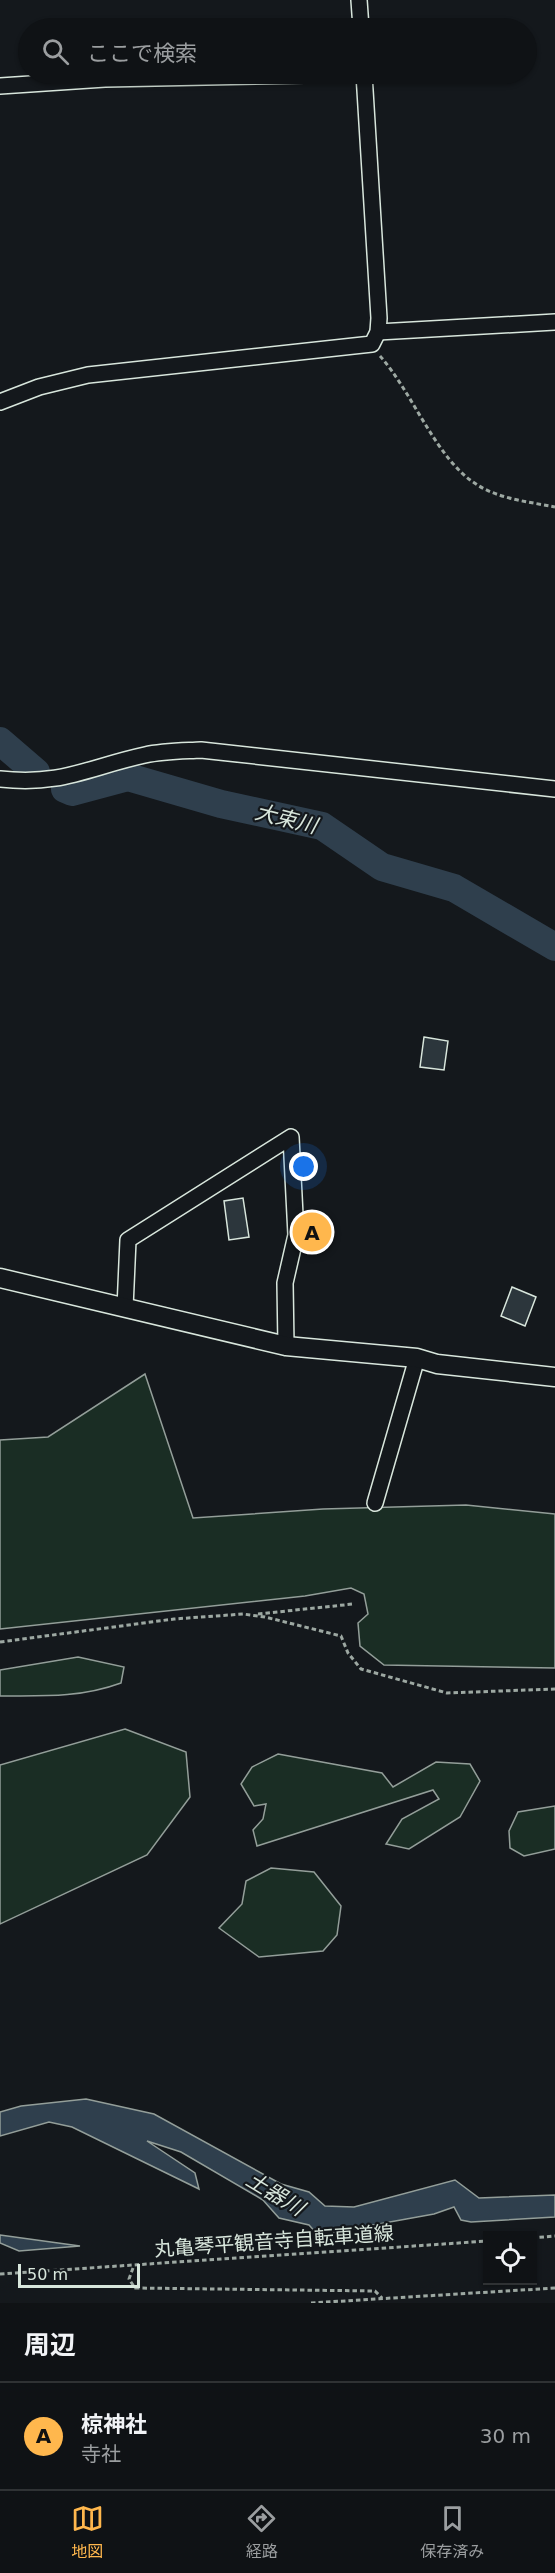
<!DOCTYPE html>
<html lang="ja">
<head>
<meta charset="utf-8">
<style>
	:root { --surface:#0f1215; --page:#1d2022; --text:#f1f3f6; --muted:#9b9ea0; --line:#2f3234; --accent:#ffb74d }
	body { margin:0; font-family:"DejaVu Sans","Noto Sans JP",sans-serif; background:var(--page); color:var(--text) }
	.controls { position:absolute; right:18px; bottom:18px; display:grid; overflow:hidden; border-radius:0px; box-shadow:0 2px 4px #0004 }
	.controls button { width:54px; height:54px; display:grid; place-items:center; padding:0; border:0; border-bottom:2px solid var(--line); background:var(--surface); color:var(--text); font:30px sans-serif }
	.scale { position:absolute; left:18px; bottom:15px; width:122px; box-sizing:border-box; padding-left:6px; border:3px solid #d8e6dc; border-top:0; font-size:16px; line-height:21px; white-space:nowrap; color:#d8e6dc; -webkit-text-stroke:4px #14181c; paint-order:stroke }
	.you { position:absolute; left:304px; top:1167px; width:21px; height:21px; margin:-15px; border:4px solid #fff; border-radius:50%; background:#1a73e8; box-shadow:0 0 0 9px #1a73e833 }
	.badge { display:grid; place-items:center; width:39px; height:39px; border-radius:50%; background:var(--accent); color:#111; font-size:20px; font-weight:700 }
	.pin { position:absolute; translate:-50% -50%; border:3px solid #fff; box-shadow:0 2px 6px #0006 }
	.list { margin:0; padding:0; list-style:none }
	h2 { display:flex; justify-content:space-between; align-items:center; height:78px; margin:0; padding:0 24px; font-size:26px }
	h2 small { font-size:20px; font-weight:400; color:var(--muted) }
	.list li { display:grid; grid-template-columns:39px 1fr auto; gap:18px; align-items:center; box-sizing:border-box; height:108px; padding:0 24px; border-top:2px solid var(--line) }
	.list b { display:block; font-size:22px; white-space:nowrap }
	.list p { margin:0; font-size:20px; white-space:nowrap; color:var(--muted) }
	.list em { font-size:20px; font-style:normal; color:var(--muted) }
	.icon { flex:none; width:33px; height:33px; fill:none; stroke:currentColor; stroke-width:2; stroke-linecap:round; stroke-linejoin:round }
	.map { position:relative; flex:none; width:555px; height:2303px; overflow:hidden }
	.search { position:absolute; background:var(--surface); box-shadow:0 2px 4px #0004; left:18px; right:18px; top:18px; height:66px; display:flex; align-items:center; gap:15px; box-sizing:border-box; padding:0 21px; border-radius:33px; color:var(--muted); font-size:22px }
	.sheet { height:186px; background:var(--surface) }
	nav { display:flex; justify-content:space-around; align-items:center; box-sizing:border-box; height:84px; border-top:2px solid var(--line); background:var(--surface); font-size:16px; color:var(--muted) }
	nav a { display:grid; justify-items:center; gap:3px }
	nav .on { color:var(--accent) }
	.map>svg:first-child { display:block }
</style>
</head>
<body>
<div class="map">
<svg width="555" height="2303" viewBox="0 0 555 2303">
	<rect width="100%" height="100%" fill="#14181c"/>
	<g fill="#1a2d24" stroke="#939e99" stroke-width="1.5">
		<path d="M145,1374L193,1518L323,1509L466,1505L555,1514V1668L384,1665L360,1646L358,1623L368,1614L364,1594L351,1588L305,1596L0,1629V1440L48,1437Z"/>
		<path d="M78,1657L124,1667L121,1683C80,1698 42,1696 0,1696V1670Z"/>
		<path d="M125,1729L186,1752L190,1797L147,1855L0,1924V1765Z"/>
		<path d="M278,1754L382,1773L393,1787L436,1762L470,1764L480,1781L460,1817L409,1849L386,1844L402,1819L439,1799L433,1790L257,1846L253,1830L263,1819L266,1804L254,1806L241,1784L252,1767Z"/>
		<path d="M555,1806V1849L524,1856L510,1848L509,1831L518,1812Z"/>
		<path d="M271,1868L314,1872L341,1906L337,1935L323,1951L259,1957L219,1928L242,1904L246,1881Z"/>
	</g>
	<g fill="#2f3f4d" stroke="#939e99" stroke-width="1.5">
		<path d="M86,2099L154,2114L281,2184L309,2192L325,2206L354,2207L455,2180L479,2198L555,2195V2217L471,2222L461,2220L454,2207L434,2214L318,2235L309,2225L279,2218L263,2200L181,2152L147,2141L195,2173L199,2189L72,2127L49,2122L0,2136V2112L21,2106Z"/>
		<path d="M0,2235L80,2246L19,2251L0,2243Z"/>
	</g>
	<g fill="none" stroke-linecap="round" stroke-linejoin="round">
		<g stroke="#2f3f4d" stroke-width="28">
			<path d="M0,741L36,772"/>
			<path d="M65,789L72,792L128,777L221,804L322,826L382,867L454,888L555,947"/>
		</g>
	</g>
	<g fill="#2c363c" stroke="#d8e6dc" stroke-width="1.5">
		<path d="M424,1037L448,1041L444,1070L420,1067Z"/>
		<path d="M243,1198L249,1237L229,1240L224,1201Z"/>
		<path d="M313,1214L318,1225L306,1231L301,1220Z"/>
		<path d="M512,1287L536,1297L525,1326L501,1316Z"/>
	</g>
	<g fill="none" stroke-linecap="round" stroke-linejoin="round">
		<defs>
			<g id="minor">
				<path d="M359,0L361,28"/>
				<path d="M0,86L105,79L355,74"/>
				<path d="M378,332L555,322"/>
				<path d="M0,402L39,387L88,375L372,344L378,332L379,318L364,74"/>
				<path d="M0,779C62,786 89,767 145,755C163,751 183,751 201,750L555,789"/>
				<path d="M125,1308L128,1240L291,1137L296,1235L285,1283L286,1346"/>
				<path d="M375,1503L417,1358"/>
			</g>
			<path id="tertiary" d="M0,1278L286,1346L417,1358L437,1364L555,1377"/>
		</defs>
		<use href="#minor" stroke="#d8e6dc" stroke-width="18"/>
		<use href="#tertiary" stroke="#d8e6dc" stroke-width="21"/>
		<g stroke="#9da8a2" stroke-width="3" stroke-dasharray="4.5 3" stroke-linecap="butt">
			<path d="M380,356C413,393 436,459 476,484C498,499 530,502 555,507"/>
			<path d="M258,1614L353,1604"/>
			<path d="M0,1642L174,1619L243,1614L265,1617L341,1636L348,1653L361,1669L447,1693L555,1689"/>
			<path d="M532,2238L555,2236"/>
			<path d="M133,2268L129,2279L135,2288L375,2291L382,2298"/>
			<path d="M0,2274L488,2241"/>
			<path d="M311,2303L555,2288"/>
		</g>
		<use href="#minor" stroke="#14181c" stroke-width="15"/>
		<use href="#tertiary" stroke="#14181c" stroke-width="18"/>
	</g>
	<g text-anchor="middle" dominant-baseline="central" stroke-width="4.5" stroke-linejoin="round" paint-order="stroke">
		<g font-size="20" fill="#d8e6dc" stroke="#14181c">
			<text transform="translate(274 2241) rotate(-4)">丸亀琴平観音寺自転車道線</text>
		</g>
		<g font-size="21" font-style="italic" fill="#d8e6dc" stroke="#14181c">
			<text transform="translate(286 819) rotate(14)">大束川</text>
			<text transform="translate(275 2194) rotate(31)">土器川</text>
		</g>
	</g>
</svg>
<div class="controls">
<button><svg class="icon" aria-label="locate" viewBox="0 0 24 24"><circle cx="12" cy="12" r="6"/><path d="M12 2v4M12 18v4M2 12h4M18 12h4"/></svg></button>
</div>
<div class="scale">50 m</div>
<div class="you"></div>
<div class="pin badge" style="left:312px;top:1232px">A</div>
<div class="search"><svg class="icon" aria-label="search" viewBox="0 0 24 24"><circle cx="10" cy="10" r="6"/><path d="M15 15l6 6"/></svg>ここで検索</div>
</div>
<section class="sheet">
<h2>周辺<small></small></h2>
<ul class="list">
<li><span class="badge">A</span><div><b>椋神社</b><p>寺社</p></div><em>30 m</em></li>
</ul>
</section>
<nav>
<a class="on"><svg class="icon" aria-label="map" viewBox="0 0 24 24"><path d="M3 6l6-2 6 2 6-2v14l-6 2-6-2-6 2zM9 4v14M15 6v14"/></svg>地図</a>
<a><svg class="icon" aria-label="directions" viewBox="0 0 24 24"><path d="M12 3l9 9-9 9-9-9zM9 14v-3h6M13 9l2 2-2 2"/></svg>経路</a>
<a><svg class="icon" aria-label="saved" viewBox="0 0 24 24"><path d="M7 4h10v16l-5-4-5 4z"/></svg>保存済み</a>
</nav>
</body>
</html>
